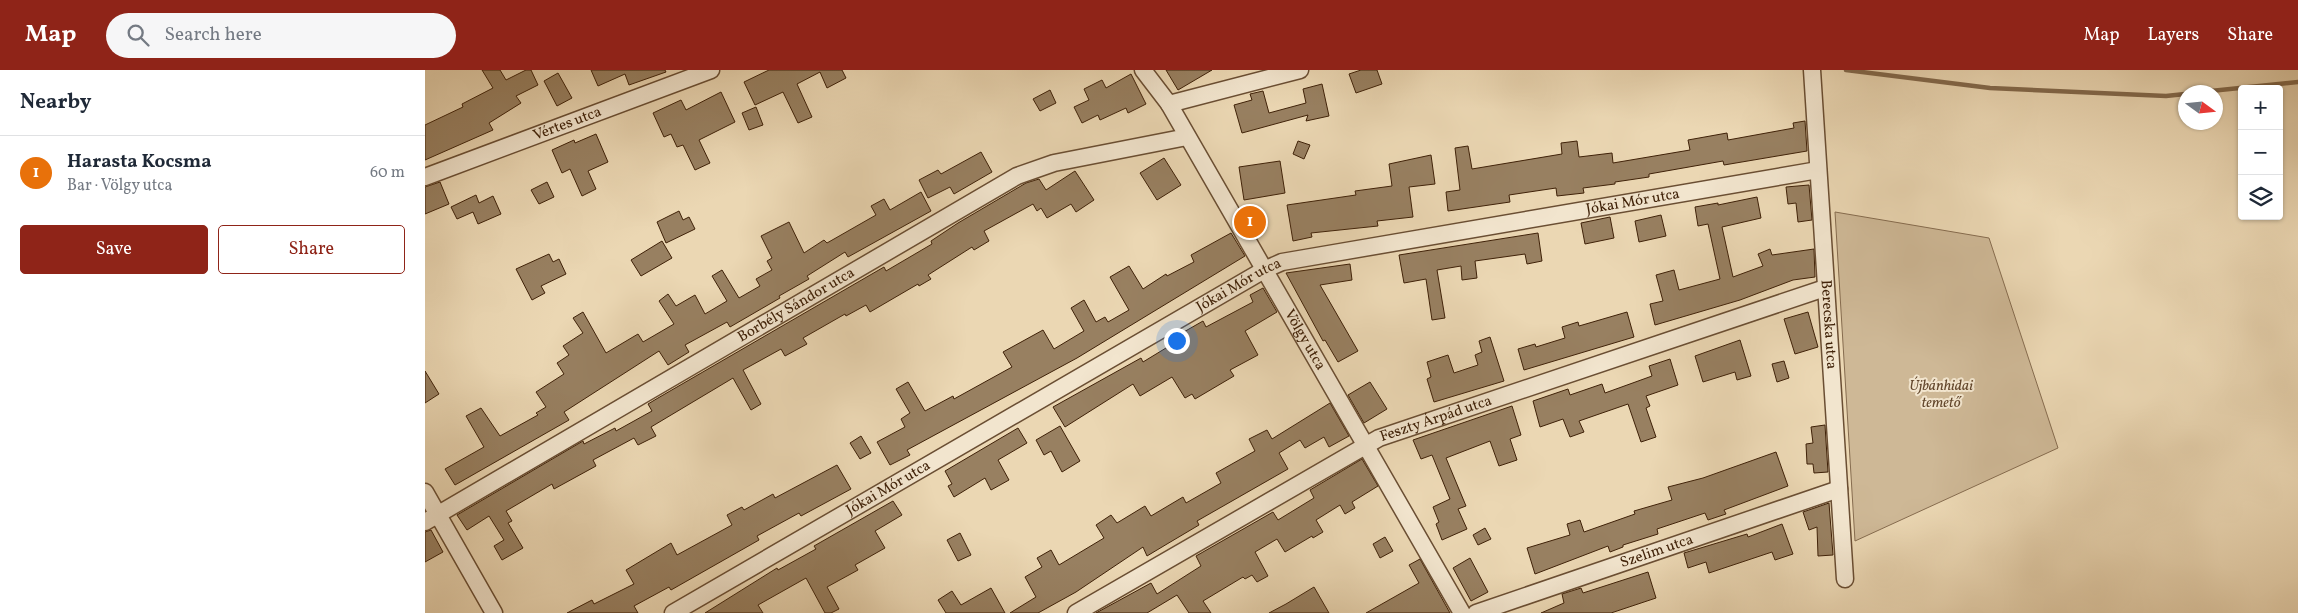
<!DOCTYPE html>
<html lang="en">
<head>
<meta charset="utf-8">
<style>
	:root { --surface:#fff; --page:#f6f6f7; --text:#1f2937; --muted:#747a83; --line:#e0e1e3; --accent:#8f2418 }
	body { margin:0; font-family:Vollkorn,serif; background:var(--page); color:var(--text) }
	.controls { position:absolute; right:15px; top:15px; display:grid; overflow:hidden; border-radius:5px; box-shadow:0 1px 4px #0004 }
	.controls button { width:45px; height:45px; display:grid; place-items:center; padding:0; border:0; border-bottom:1px solid var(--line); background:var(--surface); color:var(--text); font:25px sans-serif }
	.compass { position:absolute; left:1753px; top:15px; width:45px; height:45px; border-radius:50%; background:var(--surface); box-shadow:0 1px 4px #0004; rotate:105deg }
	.you { position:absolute; left:751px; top:270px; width:18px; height:18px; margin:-12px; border:4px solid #fff; border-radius:50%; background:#1a73e8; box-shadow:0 0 0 8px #1a73e833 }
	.badge { display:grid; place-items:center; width:32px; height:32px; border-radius:50%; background:var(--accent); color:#fff; font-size:16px; font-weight:700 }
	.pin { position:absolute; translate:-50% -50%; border:2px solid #fff; box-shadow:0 1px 5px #0006 }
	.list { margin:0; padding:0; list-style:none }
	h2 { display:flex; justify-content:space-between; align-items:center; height:65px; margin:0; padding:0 20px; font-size:21px }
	h2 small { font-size:16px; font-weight:400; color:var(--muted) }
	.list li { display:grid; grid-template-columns:32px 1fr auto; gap:15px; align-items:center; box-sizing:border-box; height:75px; padding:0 20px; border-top:1px solid var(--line) }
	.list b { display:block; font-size:19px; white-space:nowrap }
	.list p { margin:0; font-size:16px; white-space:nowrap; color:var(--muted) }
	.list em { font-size:16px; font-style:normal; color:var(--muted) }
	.actions { display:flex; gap:10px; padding:15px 20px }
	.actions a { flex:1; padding:11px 0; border:1px solid var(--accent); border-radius:5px; text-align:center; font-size:18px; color:var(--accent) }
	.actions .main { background:var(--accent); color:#fff }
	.icon { flex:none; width:28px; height:28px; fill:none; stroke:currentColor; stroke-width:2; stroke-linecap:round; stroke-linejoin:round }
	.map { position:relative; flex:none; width:1873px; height:543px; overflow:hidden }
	header { display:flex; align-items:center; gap:30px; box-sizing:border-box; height:70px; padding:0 25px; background:var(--accent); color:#fff }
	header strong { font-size:24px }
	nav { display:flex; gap:28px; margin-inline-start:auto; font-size:18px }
	.search { width:350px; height:45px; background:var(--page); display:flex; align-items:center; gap:12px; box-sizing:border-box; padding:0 18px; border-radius:28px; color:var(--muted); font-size:19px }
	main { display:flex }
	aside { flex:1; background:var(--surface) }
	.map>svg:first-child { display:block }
</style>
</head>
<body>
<header>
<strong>Map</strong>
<div class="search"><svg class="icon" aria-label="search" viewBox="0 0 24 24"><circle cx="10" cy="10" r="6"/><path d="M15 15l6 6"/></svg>Search here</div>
<nav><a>Map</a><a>Layers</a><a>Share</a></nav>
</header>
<main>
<aside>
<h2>Nearby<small></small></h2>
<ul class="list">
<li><span class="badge" style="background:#e8710a">1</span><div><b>Harasta Kocsma</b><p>Bar · Völgy utca</p></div><em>60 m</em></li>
</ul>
<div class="actions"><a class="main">Save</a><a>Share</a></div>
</aside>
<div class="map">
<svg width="1873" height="543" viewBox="0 0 1873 543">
	<rect width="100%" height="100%" fill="#ebd7b3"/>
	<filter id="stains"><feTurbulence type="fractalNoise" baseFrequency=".004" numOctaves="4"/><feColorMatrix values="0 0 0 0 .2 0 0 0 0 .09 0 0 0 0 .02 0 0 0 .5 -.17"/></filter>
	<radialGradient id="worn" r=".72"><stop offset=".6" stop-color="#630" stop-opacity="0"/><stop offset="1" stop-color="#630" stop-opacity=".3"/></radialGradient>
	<path fill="#ceb896" stroke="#866c4f" d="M1410,142L1564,168L1633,378L1430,471Z"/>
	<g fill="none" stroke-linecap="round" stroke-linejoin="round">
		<g stroke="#83694c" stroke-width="4.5">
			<path d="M1421,0L1565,18L1741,26L1760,24"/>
			<path d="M1776,22L1873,12"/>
		</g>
	</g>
	<g fill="#988061" stroke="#3f2108">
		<path d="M57,0H75L81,10L101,0H106L113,15L91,26L96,33L64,53L68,60L0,90V55L38,37L37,34L68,18Z"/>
		<path d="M166,0H240L241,2L204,15L200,4L173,16Z"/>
		<path d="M344,0H417L421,8L402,18L395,2L372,14L387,47L373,53L358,22L330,35L319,12Z"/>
		<path d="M741,0H787L753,20Z"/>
		<path d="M936,0H952L957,14L931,23L924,4Z"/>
		<path d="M133,3L147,28L132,36L119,11Z"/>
		<path d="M706,4L721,34L703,43L701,38L675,50L673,45L657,53L649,37L664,30L659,19L677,10L681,18Z"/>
		<path d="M897,14L904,46L881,51L883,45L817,63L809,35L827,30L825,24L838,21L844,43L881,33L878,19Z"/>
		<path d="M625,20L631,33L615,41L608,29Z"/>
		<path d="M296,22L310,52L274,70L285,93L270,100L258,75L252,77L246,64L239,67L228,43L256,30L261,40Z"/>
		<path d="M331,37L338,55L324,60L317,43Z"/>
		<path d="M1380,51L1382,81L1299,95L1298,91L1224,104V107L1190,112V114L1158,118L1159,123L1132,126L1131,118L1084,125L1085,132L1023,141L1021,122L1035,120L1030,78L1043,76L1047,99L1137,84L1136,73L1152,71L1154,87L1187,83L1188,93L1265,80L1263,70L1302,63L1303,70L1369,58L1368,53Z"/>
		<path d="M171,64L183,92L163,101L171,119L157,126L145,99L137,103L127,80L149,70L150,73Z"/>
		<path d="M873,71L885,75L879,89L868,84Z"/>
		<path d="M556,82L567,102L529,124L525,117L503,128L494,110L513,100L516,104Z"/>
		<path d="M1006,85L1010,114L984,117L988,147L952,151L953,156L886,163L887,167L868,171L862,135L931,125L930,121L967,116L964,94Z"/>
		<path d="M739,88L756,115L732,130L715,103Z"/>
		<path d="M855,91L860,123L819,130L814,97Z"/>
		<path d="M650,101L669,130L651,142L646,134L622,148L616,138L612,141L608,134L559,161L564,171L549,180L547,177L503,205L506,209L494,216L493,214L445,242L441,235L421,246L420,244L378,268L382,274L360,286L356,279L318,300L336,334L326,340L308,308L226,357L231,366L213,375L209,368L168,390L171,396L129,419L127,414L81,441L87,451L83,453L98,478L77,490L69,476L79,470L64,446L42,460L32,445L158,371L159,374L190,358L191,361L227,341L223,334L233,328L459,197L461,201L507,174L506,171L533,153L601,113L614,109L621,120Z"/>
		<path d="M15,112L24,134L0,144V117Z"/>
		<path d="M122,112L129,127L114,134L106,120Z"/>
		<path d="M1384,115L1387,150L1373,152L1371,133L1363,134L1361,117Z"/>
		<path d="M496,122L506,141L423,187L420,182L382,206L384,209L354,226L355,228L305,257L302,252L260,275L264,282L243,295L234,281L139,342L144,350L30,415L20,399L59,377L41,346L56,338L75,366L113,345L111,343L121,337L111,322L139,304L132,293L144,285L138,276L158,263L148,248L158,242L181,283L213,264L218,272L249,254L234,231L243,224L251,236L270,225L280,244L302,231L287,206L297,200L314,228L335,216L331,209L347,200L342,191L347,188L336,166L364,152L379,183L399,170L402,173L451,145L446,136L459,129L465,140Z"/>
		<path d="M51,125L54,133L68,126L76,144L53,154L48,142L32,149L26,137Z"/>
		<path d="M1332,127L1336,148L1297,157L1308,207L1338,196L1333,184L1345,179L1347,185L1389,179L1390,207L1368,210L1315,230L1230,255L1225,234L1238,231L1231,205L1249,200L1254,220L1295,209L1283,154L1273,156L1270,137L1293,133V135Z"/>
		<path d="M254,141L258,150L264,147L270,159L241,173L232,152Z"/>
		<path d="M1236,145L1241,166L1214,172L1210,151Z"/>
		<path d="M1185,147L1189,168L1160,174L1156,153Z"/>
		<path d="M806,163L820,186L652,288L482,380L485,385L465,395L452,372L480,357L476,349L485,343L471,319L483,312L500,341L528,326L529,329L587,297L578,282L618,260L629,279L659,261L646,238L659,230L671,252L680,247L683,252L704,240L685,207L704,196L718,219L741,204L742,206L769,192L766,185Z"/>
		<path d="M1113,163L1117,191L1102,194L1100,184L1050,191L1052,208L1037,210L1036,196L1012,200L1020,248L1007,250L1001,209L979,213L974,185Z"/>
		<path d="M237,171L247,188L216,206L206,190Z"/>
		<path d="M124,184L128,192L134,189L141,204L116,216L120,223L107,230L91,199Z"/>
		<path d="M925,194L927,210L895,215L933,281L913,292L900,270L898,271L861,203Z"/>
		<path d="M838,218L852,242L820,261L833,285L805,300L809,306L770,329L767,324L760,328L747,307L715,326L708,314L640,357L628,337L716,288L718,292L759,267L757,263L778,251L781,257L828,232L825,225Z"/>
		<path d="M1202,242L1209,267L1099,300L1093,279L1110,274L1111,277L1140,268L1137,257L1153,252L1154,256Z"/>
		<path d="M1383,242L1393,277L1370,284L1359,249Z"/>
		<path d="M1065,267L1079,311L1009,332L1002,309L1006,307L1002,292L1023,285L1029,303L1053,295L1050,285L1057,282L1054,271Z"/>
		<path d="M1315,270L1326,306L1312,310L1310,302L1278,312L1270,286Z"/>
		<path d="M1245,289L1253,315L1221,326L1225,336L1221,338L1231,367L1216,372L1203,334L1154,351L1159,362L1145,367L1138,349L1115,357L1108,331L1143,319L1145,325L1177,314L1180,323L1227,306L1224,296Z"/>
		<path d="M1359,291L1364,308L1352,312L1347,294Z"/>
		<path d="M0,301L14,324L0,333Z"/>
		<path d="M945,312L962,339L939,353L923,325Z"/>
		<path d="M905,333L924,366L904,377L899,367L880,378L875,370L854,383L863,399L772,451L774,455L742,474L722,486L718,477L651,522L613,543H585L611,527L600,507L617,497L612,488L626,480L634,495L679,468L671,455L686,445L692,453L720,436L726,446L758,427L761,433L796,413L791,403L830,381L824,369L842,360L847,369Z"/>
		<path d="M1087,336L1096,365L1085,369L1092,390L1074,396L1065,371L1021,388L1041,436L1033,439L1042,459L1017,470L1011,454L1014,452L1008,437L1025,429L1007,385L996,389L988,370Z"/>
		<path d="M1400,355L1403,402L1389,403L1388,394H1382L1381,374L1388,373L1386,357Z"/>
		<path d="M635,356L655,391L637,402L626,381L619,385L611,370Z"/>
		<path d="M593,358L602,373L573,390L584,410L566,420L560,408L529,427L523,416L527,414L520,401Z"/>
		<path d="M436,366L446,383L435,389L425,373Z"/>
		<path d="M1351,382L1363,416L1299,440L1301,444L1283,450L1280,443L1232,459L1233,464L1198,475V477L1185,482L1183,476L1110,504L1102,478L1145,465L1142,454L1155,450L1159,462L1210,444L1209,441L1247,430L1243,417L1278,408Z"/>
		<path d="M937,389L953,416L927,432L930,438L920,444L915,435L891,450L898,462L888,468L887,466L860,482L852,469L830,482L843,506L832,512L827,505L820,509L818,507L778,531L786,543H764L752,525L722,543H671L726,513L732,524L776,496L771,486L848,442L853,450L889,428L885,420Z"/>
		<path d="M412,395L426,419L376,446L374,443L332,466L334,470L246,520L244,517L209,536L213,543H142L167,530L169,534L209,514L201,500L246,473L252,485L307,455L302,445L317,437L319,440L348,424L350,428Z"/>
		<path d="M468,431L477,445L450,461L460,478L430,495L433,500L402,517L414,539L406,543H400L381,508L333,535L338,543H280L352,498L353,500L391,479L389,476Z"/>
		<path d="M1404,433L1408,485L1393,486L1392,457L1384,460L1378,442Z"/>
		<path d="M1357,454L1368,484L1350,490L1347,482L1284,503L1281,492L1263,498L1259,483L1322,464L1323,467Z"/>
		<path d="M1060,458L1066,469L1053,475L1048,465Z"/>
		<path d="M6,460L18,482L0,492V462Z"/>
		<path d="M535,463L546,485L533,491L522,470Z"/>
		<path d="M960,467L968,481L955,488L948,474Z"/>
		<path d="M1045,488L1063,522L1046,531L1028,498Z"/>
		<path d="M995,489L1025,543H941L994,513L984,495Z"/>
		<path d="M1223,502L1231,528L1186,543H1116L1139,533L1137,524L1156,518L1158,523Z"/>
		<path d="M889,517L904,543H844L861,534Z"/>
		<path d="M566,518L580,543H521L513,530L527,521L536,535Z"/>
	</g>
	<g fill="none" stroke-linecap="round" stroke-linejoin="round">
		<defs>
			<g id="minor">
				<path id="s1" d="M718,0L744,34L1037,543"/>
				<path id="s2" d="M1387,0L1420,509"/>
				<path d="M744,34L875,0"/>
				<path id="s3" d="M0,107L286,0"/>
				<path d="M0,422L69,543"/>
				<path id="s4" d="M0,452L592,106L629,93L762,67"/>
				<path id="s5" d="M248,543L839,200L857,192L1393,100"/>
				<path id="s6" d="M651,543L954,368L1400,218"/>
				<path id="s7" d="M1051,543L1414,419"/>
			</g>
		</defs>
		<use href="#minor" stroke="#6a4e33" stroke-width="19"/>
		<use href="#minor" stroke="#f2e5ce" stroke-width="16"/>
	</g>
	<g text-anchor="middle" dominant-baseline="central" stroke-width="4" stroke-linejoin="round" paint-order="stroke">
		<g font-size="15" fill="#3f2108" stroke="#f2e5ce">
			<text stroke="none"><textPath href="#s3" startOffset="152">Vértes utca</textPath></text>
			<text stroke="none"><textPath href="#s5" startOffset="1059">Jókai Mór utca</textPath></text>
			<text stroke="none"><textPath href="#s5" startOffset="654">Jókai Mór utca</textPath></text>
			<text stroke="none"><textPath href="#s4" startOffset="430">Borbély Sándor utca</textPath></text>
			<text stroke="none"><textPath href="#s2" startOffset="255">Berecska utca</textPath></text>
			<text stroke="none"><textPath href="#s1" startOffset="315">Völgy utca</textPath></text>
			<text stroke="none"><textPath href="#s6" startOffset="410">Feszty Árpád utca</textPath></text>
			<text stroke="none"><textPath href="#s5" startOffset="249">Jókai Mór utca</textPath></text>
			<text stroke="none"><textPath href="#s7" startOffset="191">Szelim utca</textPath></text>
		</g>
		<g font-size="15" font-style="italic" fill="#63472c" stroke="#f2e5ce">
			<text x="1516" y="316">Újbánhidai<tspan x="1516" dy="17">temető</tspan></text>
		</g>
	</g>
	<rect width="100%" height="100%" filter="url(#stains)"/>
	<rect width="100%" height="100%" fill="url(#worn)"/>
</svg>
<div class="controls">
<button>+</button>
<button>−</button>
<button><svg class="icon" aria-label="layers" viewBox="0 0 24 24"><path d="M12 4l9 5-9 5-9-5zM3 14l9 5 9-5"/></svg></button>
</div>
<svg class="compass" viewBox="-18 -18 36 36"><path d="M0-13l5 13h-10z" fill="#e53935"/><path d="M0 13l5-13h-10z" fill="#747a83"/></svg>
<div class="you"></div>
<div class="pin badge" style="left:825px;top:152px;background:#e8710a">1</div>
</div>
</main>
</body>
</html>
